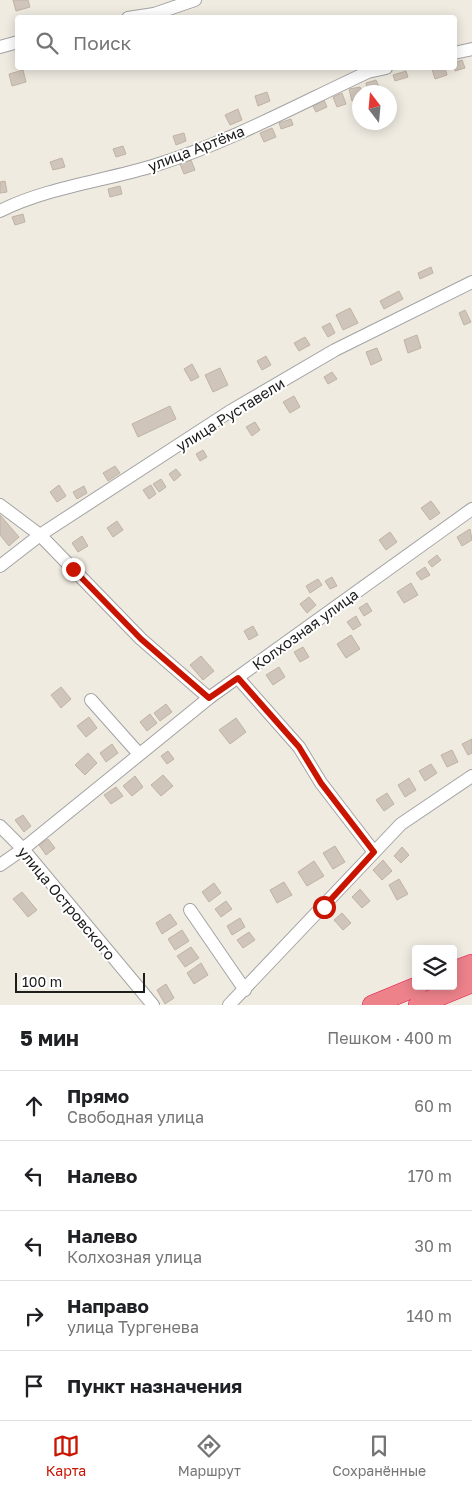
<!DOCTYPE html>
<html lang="ru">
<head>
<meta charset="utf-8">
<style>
	:root { --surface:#fff; --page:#f2f2f2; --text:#202124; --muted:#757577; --line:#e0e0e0; --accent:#c91400 }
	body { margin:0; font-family:"Golos Text",sans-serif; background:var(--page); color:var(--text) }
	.controls { position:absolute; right:15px; bottom:15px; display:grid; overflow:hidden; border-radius:5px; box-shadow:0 2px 12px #0003 }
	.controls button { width:45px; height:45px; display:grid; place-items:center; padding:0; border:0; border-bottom:1px solid var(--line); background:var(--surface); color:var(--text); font:25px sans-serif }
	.compass { position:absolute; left:352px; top:85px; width:45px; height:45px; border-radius:50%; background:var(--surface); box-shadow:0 2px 12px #0003; rotate:344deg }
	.scale { position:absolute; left:15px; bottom:12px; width:130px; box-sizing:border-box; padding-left:5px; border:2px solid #1c1c1c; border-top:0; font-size:14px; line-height:18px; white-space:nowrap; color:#1c1c1c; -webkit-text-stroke:4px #fff; paint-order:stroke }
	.stop { position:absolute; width:15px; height:15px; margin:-11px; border:4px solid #c91400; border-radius:50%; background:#fff }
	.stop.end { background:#c91400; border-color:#fff; box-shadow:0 1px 5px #0008 }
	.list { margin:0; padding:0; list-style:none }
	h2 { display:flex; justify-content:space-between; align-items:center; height:65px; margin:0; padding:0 20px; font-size:21px }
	h2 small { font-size:16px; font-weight:400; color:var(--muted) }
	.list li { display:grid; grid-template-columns:32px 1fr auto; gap:15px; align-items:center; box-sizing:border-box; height:70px; padding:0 20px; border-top:1px solid var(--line) }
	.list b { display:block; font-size:19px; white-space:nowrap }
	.list p { margin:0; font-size:16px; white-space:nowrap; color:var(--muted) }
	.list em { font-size:16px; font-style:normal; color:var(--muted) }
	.icon { flex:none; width:28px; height:28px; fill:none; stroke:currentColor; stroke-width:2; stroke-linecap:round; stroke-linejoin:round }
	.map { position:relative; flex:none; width:472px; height:1005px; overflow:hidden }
	.search { position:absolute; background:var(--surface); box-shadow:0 2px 12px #0003; left:15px; right:15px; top:15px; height:55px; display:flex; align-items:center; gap:12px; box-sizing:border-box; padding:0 18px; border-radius:5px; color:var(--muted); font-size:19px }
	.sheet { height:415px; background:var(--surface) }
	nav { display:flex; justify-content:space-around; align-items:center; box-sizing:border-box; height:70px; border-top:1px solid var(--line); background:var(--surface); font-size:14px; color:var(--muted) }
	nav a { display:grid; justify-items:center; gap:2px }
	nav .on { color:var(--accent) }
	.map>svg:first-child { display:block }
</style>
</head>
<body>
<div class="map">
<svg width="472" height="1005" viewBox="0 0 472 1005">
	<rect width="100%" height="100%" fill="#efebe1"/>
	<g fill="#cfc5ba" stroke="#c1b3a2">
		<path d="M13,0H28L30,7L16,11Z"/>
		<path d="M462,60L465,68L455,71L454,63Z"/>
		<path d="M445,68L447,75L435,79L432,69Z"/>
		<path d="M23,70L26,82L12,86L9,74Z"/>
		<path d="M406,71L408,77L395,81L393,75Z"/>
		<path d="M376,80L379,87L368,91L366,83Z"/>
		<path d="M360,87L362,92H360V99L352,101L349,89Z"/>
		<path d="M267,92L270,101L258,106L255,96Z"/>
		<path d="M342,93L346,104L337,107L333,97Z"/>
		<path d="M324,100L327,107L316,112L313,106Z"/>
		<path d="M238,109L242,120L230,125L225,115Z"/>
		<path d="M291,119L293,125L281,129L279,123Z"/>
		<path d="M272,128L276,137L264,142L260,133Z"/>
		<path d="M184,133L186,141L176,145L173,136Z"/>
		<path d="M123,146L126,154L116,157L113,149Z"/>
		<path d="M62,158L65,167L53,170L50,162Z"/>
		<path d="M191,160L195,170L184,174L180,164Z"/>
		<path d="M5,181L7,192L0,193V182Z"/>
		<path d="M120,186L122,194L110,197L108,189Z"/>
		<path d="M23,214L25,222L15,225L12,217Z"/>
		<path d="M431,267L433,273L420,279L418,273Z"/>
		<path d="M399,291L403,299L384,309L380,301Z"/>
		<path d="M350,308L358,323L343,330L336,315Z"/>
		<path d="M465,310L471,322L464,325L459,313Z"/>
		<path d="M330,323L335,333L328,337L322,327Z"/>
		<path d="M417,335L421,348L408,353L404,340Z"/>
		<path d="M305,337L310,345L299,351L294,343Z"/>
		<path d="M377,348L382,360L371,365L366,352Z"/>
		<path d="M266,356L271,365L262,370L257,361Z"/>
		<path d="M192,364L199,377L191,381L184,369Z"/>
		<path d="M220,368L228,385L213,392L205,375Z"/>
		<path d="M332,372L337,379L328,384L324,377Z"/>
		<path d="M294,396L300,407L290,413L283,402Z"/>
		<path d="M170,406L176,419L138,437L132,424Z"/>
		<path d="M255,422L260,430L252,436L246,427Z"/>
		<path d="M203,450L207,457L200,461L196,454Z"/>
		<path d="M115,466L120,473L108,481L103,473Z"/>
		<path d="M176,469L181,475L174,481L169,474Z"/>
		<path d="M161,479L166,487L159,492L153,484Z"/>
		<path d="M59,485L66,496L57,502L50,492Z"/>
		<path d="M151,485L156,494L149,499L143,490Z"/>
		<path d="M84,486L87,493L77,499L73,492Z"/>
		<path d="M431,501L440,513L430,520L421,508Z"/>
		<path d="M0,515L19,537L9,546L0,535Z"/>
		<path d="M117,521L123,530L113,537L107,528Z"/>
		<path d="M470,529L472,540L462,546L457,537Z"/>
		<path d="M390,532L397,542L386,550L379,540Z"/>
		<path d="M82,536L88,546L78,552L72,543Z"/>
		<path d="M437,555L441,560L432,567L428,562Z"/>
		<path d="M425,567L430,575L421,580L416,573Z"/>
		<path d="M332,577L337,586L330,589L325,581Z"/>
		<path d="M318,579L322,585L310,593L306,586Z"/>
		<path d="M411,583L418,595L404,603L397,592Z"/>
		<path d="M309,597L316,605L307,613L300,604Z"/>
		<path d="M367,603L372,611L364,616L359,608Z"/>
		<path d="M356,616L361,625L353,630L347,622Z"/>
		<path d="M253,626L258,635L249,640L244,631Z"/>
		<path d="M351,635L360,649L346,658L337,644Z"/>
		<path d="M303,647L309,657L300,662L294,652Z"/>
		<path d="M201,656L214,671L203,680L190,665Z"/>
		<path d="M279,667L285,677L273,685L266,675Z"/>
		<path d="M61,687L71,699L61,708L51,695Z"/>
		<path d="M166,704L172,712L160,721L154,713Z"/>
		<path d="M150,714L157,723L147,731L140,722Z"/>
		<path d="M89,717L97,728L86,737L77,726Z"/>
		<path d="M236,718L246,732L230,744L219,730Z"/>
		<path d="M472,739V753L468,755L462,744Z"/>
		<path d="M112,744L118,753L106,762L100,753Z"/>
		<path d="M452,750L458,762L447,767L441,755Z"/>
		<path d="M168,751L174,759L167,764L161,756Z"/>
		<path d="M88,753L97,763L85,775L75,765Z"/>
		<path d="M431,764L437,773L425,781L419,771Z"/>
		<path d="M163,775L173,786L161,796L151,785Z"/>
		<path d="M135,776L143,787L132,796L123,786Z"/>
		<path d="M409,778L416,790L405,797L398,785Z"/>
		<path d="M116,787L123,796L111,804L104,795Z"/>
		<path d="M387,793L394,804L384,811L376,800Z"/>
		<path d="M23,815L31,826L24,832L15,820Z"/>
		<path d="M48,839L55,848L46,855L39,845Z"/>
		<path d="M335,846L345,862L333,869L323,853Z"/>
		<path d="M402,847L409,855L401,863L394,856Z"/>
		<path d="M383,860L392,871L382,880L373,870Z"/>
		<path d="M314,861L324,876L307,886L298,872Z"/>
		<path d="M399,879L408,894L397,900L389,885Z"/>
		<path d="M284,882L292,895L277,903L270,890Z"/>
		<path d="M214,883L221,893L209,902L202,892Z"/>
		<path d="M360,889L370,901L362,908L352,897Z"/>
		<path d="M22,892L37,910L28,917L13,899Z"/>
		<path d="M226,901L232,909L221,917L215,909Z"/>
		<path d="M342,913L351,923L343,930L334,920Z"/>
		<path d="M170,914L177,924L162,934L156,923Z"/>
		<path d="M240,918L245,927L232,935L227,926Z"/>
		<path d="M182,930L189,941L175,950L168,939Z"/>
		<path d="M249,932L255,940L243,948L237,940Z"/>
		<path d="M191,947L199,958L185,967L177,956Z"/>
		<path d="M201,963L208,975L194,984L187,973Z"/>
		<path d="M166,984L174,998L165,1004L157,990Z"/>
	</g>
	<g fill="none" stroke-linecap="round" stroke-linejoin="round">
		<defs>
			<g id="minor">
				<path d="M128,18L154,14L195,0"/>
				<path d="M0,47L18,42"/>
				<path d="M454,53L472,49"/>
				<path d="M0,211C48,187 105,181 156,165C230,142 299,104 368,72L386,68"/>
				<path d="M0,505L40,535L141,639L209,698"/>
				<path d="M0,566L40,535L229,412L335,350L472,282"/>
				<path d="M238,678L299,747L321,783L374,852"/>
				<path d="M91,700L139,754"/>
				<path d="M0,826L23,849L153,1005"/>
				<path d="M0,865L23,849L209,698L472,509"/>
				<path d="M190,910L245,990"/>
				<path d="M229,1005L401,824L472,776"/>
			</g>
			<g id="highway">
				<path d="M453,971L472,964"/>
				<path d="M372,1005L418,986"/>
				<path d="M418,1005L472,983"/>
			</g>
		</defs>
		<use href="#minor" stroke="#a3a3a3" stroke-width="14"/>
		<use href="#highway" stroke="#e41649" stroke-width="20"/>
		<use href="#minor" stroke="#fff" stroke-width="12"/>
		<use href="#highway" stroke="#ed828b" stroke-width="19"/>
	</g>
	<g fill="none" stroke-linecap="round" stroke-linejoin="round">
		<path stroke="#c91400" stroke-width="6" d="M73,569L141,639L209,698L238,678L299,747L321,783L374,852L324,907"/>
	</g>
	<g text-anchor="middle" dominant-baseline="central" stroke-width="4" stroke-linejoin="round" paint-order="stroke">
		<g font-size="15" fill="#1c1c1c" stroke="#fff">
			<text transform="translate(196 148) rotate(-21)">улица Артёма</text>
			<text transform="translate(230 414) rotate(-32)">улица Руставели</text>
			<text transform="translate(305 629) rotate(-36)">Колхозная улица</text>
			<text transform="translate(67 903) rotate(50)">улица Островского</text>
		</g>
	</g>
</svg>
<div class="controls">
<button><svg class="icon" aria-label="layers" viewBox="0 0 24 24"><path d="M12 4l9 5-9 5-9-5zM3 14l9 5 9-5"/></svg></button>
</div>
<svg class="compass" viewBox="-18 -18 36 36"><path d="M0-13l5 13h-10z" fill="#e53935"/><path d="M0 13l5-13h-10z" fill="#757577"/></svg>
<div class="scale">100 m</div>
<div class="stop" style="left:324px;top:907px"></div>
<div class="stop end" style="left:73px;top:569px"></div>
<div class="search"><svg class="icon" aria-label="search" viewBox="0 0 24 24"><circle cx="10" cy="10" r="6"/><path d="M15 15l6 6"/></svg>Поиск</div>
</div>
<section class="sheet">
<h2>5 мин<small>Пешком · 400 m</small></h2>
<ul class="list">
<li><svg class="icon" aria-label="ahead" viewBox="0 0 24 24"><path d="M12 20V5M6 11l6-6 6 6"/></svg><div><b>Прямо</b><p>Свободная улица</p></div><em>60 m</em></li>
<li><svg class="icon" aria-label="left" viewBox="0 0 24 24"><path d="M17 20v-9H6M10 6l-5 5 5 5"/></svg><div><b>Налево</b></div><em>170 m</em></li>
<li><svg class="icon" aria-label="left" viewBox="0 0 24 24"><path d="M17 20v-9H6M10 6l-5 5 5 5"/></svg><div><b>Налево</b><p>Колхозная улица</p></div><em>30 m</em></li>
<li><svg class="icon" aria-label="right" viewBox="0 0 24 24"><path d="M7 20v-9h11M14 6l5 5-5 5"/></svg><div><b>Направо</b><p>улица Тургенева</p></div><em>140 m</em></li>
<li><svg class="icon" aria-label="arrive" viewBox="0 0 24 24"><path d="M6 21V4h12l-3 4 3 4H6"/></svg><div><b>Пункт назначения</b></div></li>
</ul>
</section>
<nav>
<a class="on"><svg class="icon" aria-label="map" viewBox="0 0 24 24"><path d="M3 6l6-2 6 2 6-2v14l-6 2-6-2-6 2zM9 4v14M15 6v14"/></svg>Карта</a>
<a><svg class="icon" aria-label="directions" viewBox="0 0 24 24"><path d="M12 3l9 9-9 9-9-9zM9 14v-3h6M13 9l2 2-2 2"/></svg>Маршрут</a>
<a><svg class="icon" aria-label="saved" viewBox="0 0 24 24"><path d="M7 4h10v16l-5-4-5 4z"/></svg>Сохранённые</a>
</nav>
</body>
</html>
